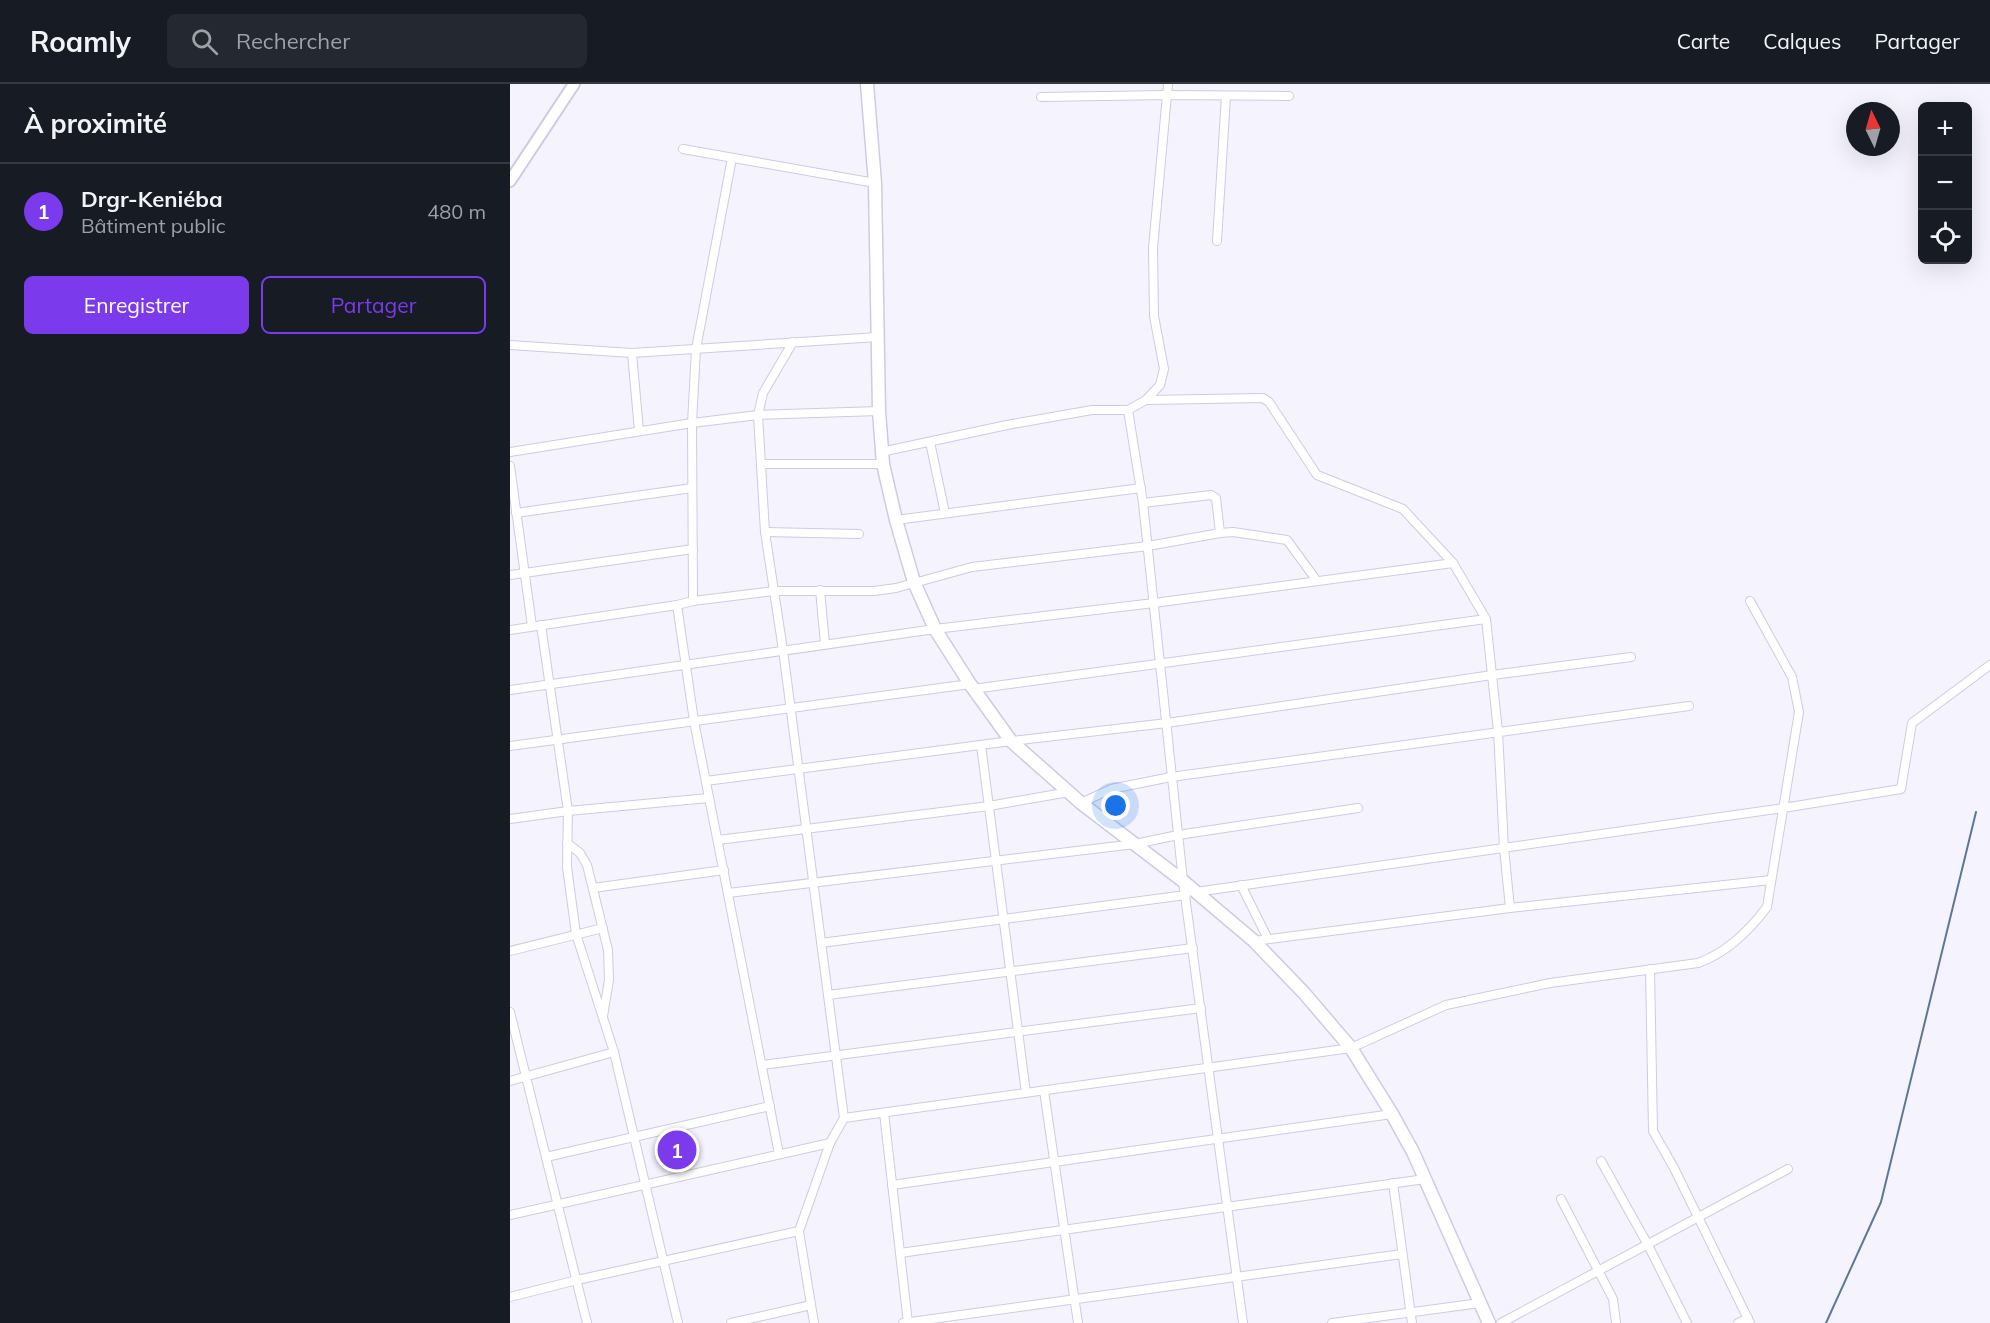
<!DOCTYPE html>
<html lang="fr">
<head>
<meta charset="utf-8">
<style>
	:root { --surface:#171b24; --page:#242831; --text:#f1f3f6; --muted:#9ea1a6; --line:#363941; --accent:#7c3aed }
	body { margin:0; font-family:Mulish,sans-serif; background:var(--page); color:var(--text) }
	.controls { position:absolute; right:18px; top:18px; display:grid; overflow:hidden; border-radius:9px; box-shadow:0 6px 24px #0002 }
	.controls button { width:54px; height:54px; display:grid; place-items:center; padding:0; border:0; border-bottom:2px solid var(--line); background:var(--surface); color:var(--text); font:30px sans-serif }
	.compass { position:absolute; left:1336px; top:18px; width:54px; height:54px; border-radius:50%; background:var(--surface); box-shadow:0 6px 24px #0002; rotate:355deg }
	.you { position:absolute; left:606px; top:722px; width:21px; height:21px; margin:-15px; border:4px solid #fff; border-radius:50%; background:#1a73e8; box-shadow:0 0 0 9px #1a73e833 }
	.badge { display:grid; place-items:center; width:39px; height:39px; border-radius:50%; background:var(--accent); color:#fff; font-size:20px; font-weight:700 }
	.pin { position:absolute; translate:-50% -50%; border:3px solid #fff; box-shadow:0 2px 6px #0006 }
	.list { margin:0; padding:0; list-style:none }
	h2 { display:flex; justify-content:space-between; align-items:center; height:78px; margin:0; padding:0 24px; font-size:26px }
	h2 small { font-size:20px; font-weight:400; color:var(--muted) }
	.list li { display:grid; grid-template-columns:39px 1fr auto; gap:18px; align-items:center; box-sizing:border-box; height:96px; padding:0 24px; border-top:2px solid var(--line) }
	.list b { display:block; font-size:22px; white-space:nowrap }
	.list p { margin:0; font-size:20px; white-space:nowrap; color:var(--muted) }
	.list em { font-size:20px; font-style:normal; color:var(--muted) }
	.actions { display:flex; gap:12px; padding:18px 24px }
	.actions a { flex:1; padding:14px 0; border:2px solid var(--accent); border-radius:9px; text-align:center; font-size:21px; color:var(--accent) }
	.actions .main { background:var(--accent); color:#fff }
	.icon { flex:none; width:33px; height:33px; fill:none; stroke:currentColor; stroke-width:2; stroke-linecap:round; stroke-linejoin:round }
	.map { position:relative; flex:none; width:1480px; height:1239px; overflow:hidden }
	header { display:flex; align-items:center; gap:36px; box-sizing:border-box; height:84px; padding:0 30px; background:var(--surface); border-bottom:2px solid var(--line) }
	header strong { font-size:28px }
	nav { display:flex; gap:33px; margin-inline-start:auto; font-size:21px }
	.search { width:420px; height:54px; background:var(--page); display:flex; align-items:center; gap:15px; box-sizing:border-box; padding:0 21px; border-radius:9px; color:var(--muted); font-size:22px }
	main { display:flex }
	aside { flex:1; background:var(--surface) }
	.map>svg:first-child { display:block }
</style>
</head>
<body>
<header>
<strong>Roamly</strong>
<div class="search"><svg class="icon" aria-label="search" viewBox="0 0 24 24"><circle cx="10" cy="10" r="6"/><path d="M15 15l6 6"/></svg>Rechercher</div>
<nav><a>Carte</a><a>Calques</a><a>Partager</a></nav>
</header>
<main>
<aside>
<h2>À proximité<small></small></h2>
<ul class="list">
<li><span class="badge">1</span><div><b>Drgr-Keniéba</b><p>Bâtiment public</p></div><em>480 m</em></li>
</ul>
<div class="actions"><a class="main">Enregistrer</a><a>Partager</a></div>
</aside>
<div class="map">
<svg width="1480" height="1239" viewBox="0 0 1480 1239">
	<rect width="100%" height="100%" fill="#f5f4fe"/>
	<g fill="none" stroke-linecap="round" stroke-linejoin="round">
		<path stroke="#5c7895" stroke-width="2" d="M1316,1239L1371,1118L1466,728"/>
		<defs>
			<g id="street">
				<path d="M531,13L657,11L779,12"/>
				<path d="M173,65L365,99"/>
				<path d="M707,157L716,12"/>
				<path d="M283,258L253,309L248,331L255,448L273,566L334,1034L320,1059L289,1147L304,1239"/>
				<path d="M0,261L122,269L368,253"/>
				<path d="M122,269L129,347"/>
				<path d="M636,316L753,314L759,318L807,391L893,425L943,479L976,535L988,647L994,764L1000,824"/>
				<path d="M618,326L633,419L673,797L733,1239"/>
				<path d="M420,358L435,429"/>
				<path d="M0,368L182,339L248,331L369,327"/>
				<path d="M371,368L497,341L582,326H618L636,316L650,301L654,285L644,232L643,164L658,0"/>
				<path d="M251,380H373"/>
				<path d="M0,382L22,542"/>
				<path d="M633,419L701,411L706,414L710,449"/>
				<path d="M6,429L182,404"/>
				<path d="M386,436L631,404"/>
				<path d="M255,448L349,450"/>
				<path d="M0,491L183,465"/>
				<path d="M310,506L315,560"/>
				<path d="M183,517L182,339L186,265L222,74"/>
				<path d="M167,521L184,637L269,1070"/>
				<path d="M31,541L58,727L57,783L66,850L104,968L168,1239"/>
				<path d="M0,546L167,521L183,517L264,507H364L386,504L462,483L638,462L710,449L723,448L777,456L807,497"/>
				<path d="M463,605L976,535"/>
				<path d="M0,606L425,545L644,519L943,479"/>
				<path d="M471,661L516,1009"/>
				<path d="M0,662L460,600"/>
				<path d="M196,697L501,657L657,639L982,591L1121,573"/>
				<path d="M571,719L601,705L661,693L1179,622"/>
				<path d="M0,735L58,727L199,714"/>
				<path d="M208,756L479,722L559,708"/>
				<path d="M57,759L70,769L77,781L98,866L99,896L93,932"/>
				<path d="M731,801L758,855"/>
				<path d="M83,804L214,786"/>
				<path d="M686,808L1273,724L1391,705L1402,639L1480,581"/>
				<path d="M218,809L625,760L668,751L848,724"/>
				<path d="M744,857L1000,824L1261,796"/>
				<path d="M311,859L676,811"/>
				<path d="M0,867L93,844"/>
				<path d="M1140,885L1143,1047L1164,1084L1240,1239"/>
				<path d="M318,911L683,864"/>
				<path d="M0,928L77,1239"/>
				<path d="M252,981L691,924"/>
				<path d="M0,997L104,968"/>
				<path d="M534,1007L568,1239"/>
				<path d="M374,1029L398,1239"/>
				<path d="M334,1034L841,964L936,921L1040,899L1188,879C1216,869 1239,847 1257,823L1289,628L1282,593L1240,517"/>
				<path d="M36,1073L260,1022"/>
				<path d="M1091,1077L1138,1161L1177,1239"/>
				<path d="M883,1099L902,1239"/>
				<path d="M382,1101L882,1030"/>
				<path d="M1051,1115L1103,1215L1106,1239"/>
				<path d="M0,1131L320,1059"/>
				<path d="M390,1169L915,1095"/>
				<path d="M0,1213L67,1196L289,1147"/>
				<path d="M221,1239L301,1221"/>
				<path d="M393,1239L892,1170"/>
				<path d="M822,1239L970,1219"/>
				<path d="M991,1239L1278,1085"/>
				<path d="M1228,1239L1238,1234"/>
			</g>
			<path id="secondary" d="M0,97L64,0"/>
			<path id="primary" d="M357,0L365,99L369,327L373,380L386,436L404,498L425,545L460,600L501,657L571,719L673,797L744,857L794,909L841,964L882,1030L903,1068L979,1239"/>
		</defs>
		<use href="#street" stroke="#cdcbe2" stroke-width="10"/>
		<use href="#secondary" stroke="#cdcbe2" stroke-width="14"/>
		<use href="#primary" stroke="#cdcbe2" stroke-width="15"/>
		<use href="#street" stroke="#fff" stroke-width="8"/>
		<use href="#secondary" stroke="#fff" stroke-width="10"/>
		<use href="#primary" stroke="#fff" stroke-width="12"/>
	</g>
</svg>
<div class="controls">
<button>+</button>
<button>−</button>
<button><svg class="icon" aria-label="locate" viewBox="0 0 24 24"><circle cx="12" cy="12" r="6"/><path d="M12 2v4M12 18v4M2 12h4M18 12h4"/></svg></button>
</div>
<svg class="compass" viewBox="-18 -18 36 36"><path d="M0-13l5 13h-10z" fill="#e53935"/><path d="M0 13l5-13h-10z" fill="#9ea1a6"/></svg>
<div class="you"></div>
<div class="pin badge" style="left:167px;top:1066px">1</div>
</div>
</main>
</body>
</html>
